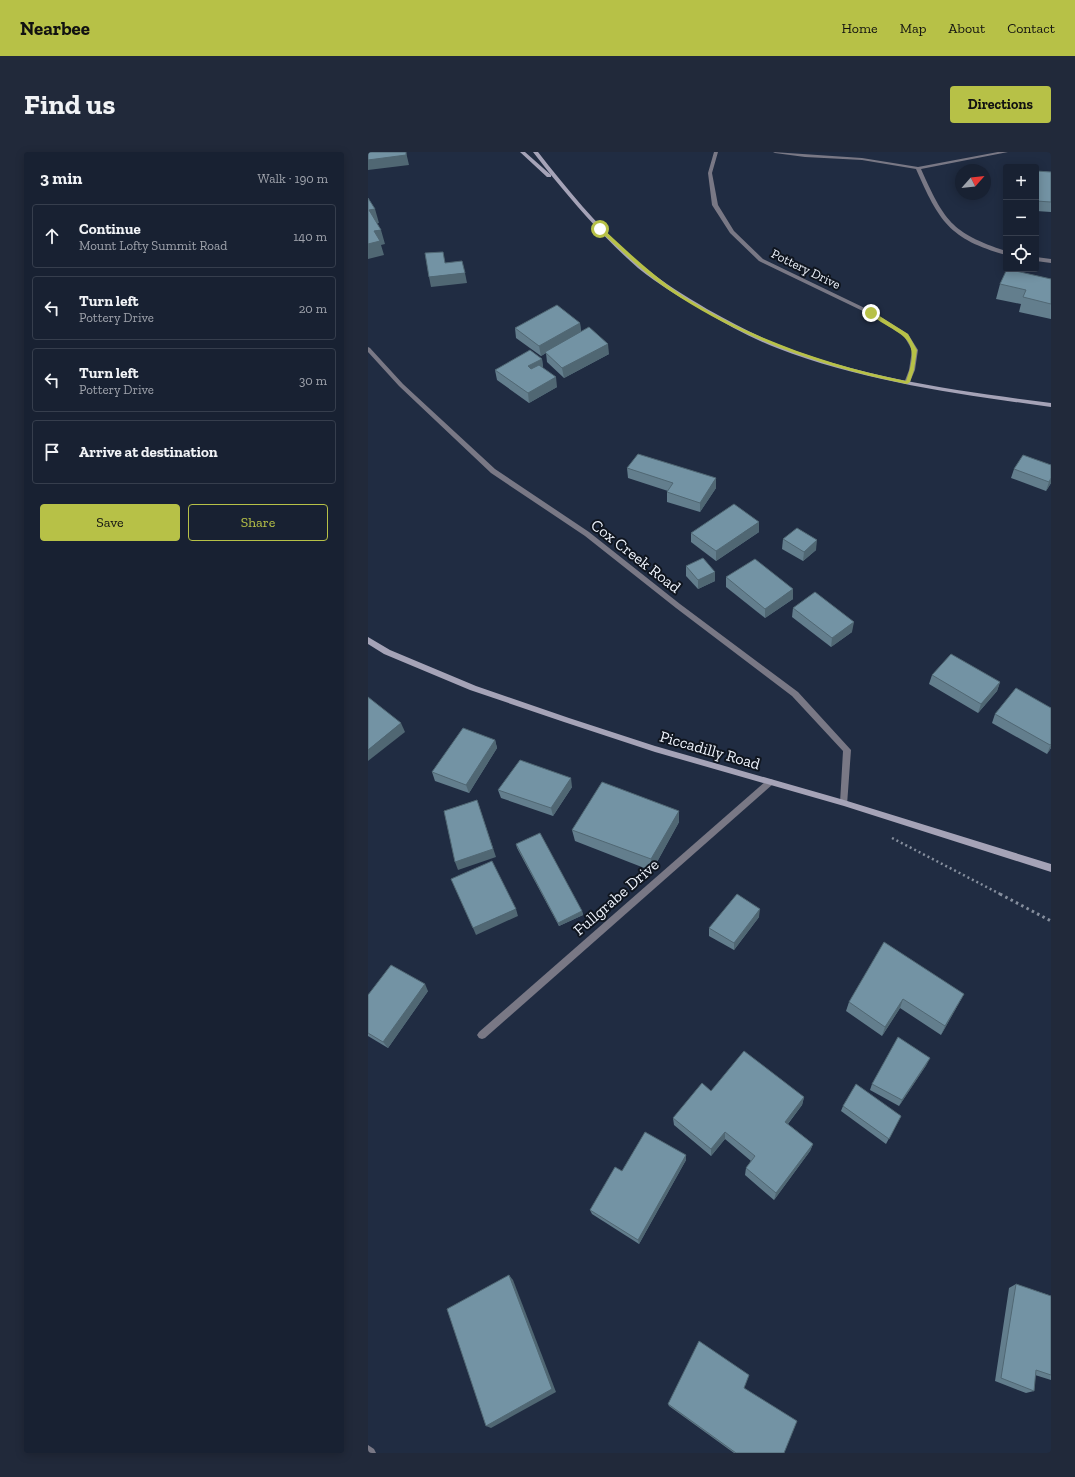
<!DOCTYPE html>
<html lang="en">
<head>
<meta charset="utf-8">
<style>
	:root { --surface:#182132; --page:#21293a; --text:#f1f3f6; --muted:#9fa3ac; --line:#363e4d; --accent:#b7c147 }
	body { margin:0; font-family:"Zilla Slab",serif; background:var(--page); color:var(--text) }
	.controls { position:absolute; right:12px; top:12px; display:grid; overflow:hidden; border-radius:4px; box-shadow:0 2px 10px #0003 }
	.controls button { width:36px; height:36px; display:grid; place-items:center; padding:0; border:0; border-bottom:1px solid var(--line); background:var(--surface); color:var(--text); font:20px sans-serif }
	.compass { position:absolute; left:587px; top:12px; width:36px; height:36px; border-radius:50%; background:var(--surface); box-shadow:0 2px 10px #0003; rotate:63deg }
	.stop { position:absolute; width:12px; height:12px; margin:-9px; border:3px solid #b7c147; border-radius:50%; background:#fff }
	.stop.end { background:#b7c147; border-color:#fff; box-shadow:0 1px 4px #0008 }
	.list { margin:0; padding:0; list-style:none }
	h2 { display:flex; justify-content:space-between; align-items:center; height:52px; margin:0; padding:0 16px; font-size:17px }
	h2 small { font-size:13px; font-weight:400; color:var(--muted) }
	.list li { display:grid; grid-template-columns:26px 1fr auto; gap:12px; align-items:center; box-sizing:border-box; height:64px; margin:0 8px 8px; padding:0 8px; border:1px solid var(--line); border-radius:4px }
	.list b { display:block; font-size:15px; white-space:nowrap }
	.list p { margin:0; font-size:13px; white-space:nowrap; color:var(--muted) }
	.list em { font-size:13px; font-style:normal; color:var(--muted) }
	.actions { display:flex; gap:8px; padding:12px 16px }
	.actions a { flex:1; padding:9px 0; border:1px solid var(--accent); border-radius:4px; text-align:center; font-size:14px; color:var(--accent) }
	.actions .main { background:var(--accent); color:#111 }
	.icon { flex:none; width:22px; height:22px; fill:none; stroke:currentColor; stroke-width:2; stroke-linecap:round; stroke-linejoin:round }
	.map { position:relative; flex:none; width:683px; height:1301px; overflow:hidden; border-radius:4px }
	header { display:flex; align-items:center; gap:24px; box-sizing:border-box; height:56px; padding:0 20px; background:var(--accent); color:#111 }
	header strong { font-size:19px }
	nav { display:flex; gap:22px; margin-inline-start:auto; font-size:14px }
	.intro { display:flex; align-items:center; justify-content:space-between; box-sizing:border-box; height:96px; padding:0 24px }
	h1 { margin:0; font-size:28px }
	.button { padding:10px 18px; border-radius:4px; background:var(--accent); color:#111; font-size:14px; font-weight:700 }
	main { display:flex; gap:24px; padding:0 24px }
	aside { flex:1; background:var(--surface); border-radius:4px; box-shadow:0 2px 10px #0003 }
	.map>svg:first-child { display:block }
</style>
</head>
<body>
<header>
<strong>Nearbee</strong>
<nav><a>Home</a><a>Map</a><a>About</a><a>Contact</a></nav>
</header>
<div class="intro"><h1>Find us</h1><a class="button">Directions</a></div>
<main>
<aside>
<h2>3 min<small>Walk · 190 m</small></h2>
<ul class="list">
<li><svg class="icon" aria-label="ahead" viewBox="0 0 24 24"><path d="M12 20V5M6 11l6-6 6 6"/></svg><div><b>Continue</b><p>Mount Lofty Summit Road</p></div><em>140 m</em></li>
<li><svg class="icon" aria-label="left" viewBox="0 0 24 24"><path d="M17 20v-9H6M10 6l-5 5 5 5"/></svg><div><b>Turn left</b><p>Pottery Drive</p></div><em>20 m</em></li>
<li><svg class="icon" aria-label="left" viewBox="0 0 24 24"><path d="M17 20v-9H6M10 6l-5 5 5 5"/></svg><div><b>Turn left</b><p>Pottery Drive</p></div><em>30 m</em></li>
<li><svg class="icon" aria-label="arrive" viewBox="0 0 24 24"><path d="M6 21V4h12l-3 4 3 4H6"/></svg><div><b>Arrive at destination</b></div></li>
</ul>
<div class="actions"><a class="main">Save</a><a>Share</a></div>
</aside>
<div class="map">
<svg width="683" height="1301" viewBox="0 0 683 1301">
	<rect width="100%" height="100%" fill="#202c42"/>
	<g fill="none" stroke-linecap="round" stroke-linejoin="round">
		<path stroke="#868f9e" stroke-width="2.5" stroke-dasharray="2 3" stroke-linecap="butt" d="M524,686L634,743"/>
		<path stroke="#868f9e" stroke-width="3" stroke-dasharray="2.5 3.5" stroke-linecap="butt" d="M632,742L683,769"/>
		<g fill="#797885" fill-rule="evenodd">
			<path d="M346,0H350L344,21L350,53L366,79L395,107L505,160L540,182L550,198L547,218L541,232H537L536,231L541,218L544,198L536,184L501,162L391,109L362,81L344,53L340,21Z"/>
			<path d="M405,0L494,6L550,15L630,0H640L553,17C576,68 583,81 638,99V103C581,87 571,69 548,17L494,8L437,5L407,1Z"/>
			<path d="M668,105L683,107V111L668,109Z"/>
			<path d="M0,195L2,196L35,232L127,317L221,380L312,452L430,540L483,598L479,653H473L472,651L475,599L424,544L308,456L217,384L123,321L31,234L0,200Z"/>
			<path d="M402,627L405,628L406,630L405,632L117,886L114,887L111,886L109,883L111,880L399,628Z"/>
			<path d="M0,1293L6,1297L8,1301H0Z"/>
		</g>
		<g fill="#a5a3b7" fill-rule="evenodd">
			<path d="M152,0H157L183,23L165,0H170C202,41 236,82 276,115C296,131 317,144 339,157C363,170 386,183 412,193C498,227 591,239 683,251V255C590,242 497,230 409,196C383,186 359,173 336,159C313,146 290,132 270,116C238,88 210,56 183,23V25H179Z"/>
			<path d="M0,485L22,498L108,534L201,566L287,594L476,648L683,712V720L476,654L287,600L196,570L102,538L16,502L0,492Z"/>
		</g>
	</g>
	<g fill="#637e8d">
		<path d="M668,19L683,20V60L668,59Z"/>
		<path d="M683,127V167L651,160L653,152L628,147L632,132Z"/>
		<path d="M212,171L213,180L241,202L196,226L179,210L178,201L173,204L148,186L147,176Z"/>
		<path d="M174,207L175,216L189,235L161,251L129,228L127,218Z"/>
		<path d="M683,313V331L678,339L643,326L646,317Z"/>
		<path d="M259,316L348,336L332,360L299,350V340L300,339L260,326Z"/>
		<path d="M391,380L348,409L323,390V381Z"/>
		<path d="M415,387L448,398L435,409L414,397Z"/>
		<path d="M318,414L347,429L330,437L318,424Z"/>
		<path d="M358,425L425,447L397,466L358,435Z"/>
		<path d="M425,456L484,480L463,495L424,465Z"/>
		<path d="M564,523L632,530L629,539L610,561L561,532Z"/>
		<path d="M683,556V596L679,602L624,571L627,562Z"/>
		<path d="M127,588L129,596L101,641L67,629L64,620Z"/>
		<path d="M204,635L185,664L133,646L130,638Z"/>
		<path d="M311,670L284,719L207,689L204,678Z"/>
		<path d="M148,692L214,759L215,763L191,774L149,696Z"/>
		<path d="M391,765L366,798L341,784V776Z"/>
		<path d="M60,839L20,896L0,884V843Z"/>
		<path d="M596,842L573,883L532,856L514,884L478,859L481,850Z"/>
		<path d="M559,912L531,954L502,938L504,932Z"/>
		<path d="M343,939L436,945L434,953L420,972L445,992L442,999L406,1048L377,1023L378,1016L383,1009L357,987L343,1004L306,973L305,966Z"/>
		<path d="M475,954L533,964L518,992L473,959Z"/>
		<path d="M318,1003V1008L271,1092L224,1062L222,1058L254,1019Z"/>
		<path d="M648,1132L683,1144V1228L667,1223L666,1239L658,1241L627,1229L641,1136Z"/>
		<path d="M376,1236L416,1301H366L301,1254L300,1252Z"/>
	</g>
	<g fill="#506773">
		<path d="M38,0L41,13L0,18V8Z"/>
		<path d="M7,57L11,71L4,72L1,58Z"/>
		<path d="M13,78L17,92L13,93L16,103L0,107V92L6,79Z"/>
		<path d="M97,121L99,131L63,135L61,125Z"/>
		<path d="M212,171L213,181L177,200L178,201L173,204L171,194Z"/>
		<path d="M240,192L241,202L196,226L194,216Z"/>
		<path d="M174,207L175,217L162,224L160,214Z"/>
		<path d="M188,225L189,235L161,251L160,241Z"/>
		<path d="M348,326V336L332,360V351Z"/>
		<path d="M683,326V331L678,339L681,330Z"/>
		<path d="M391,370V380L348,409V399Z"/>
		<path d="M449,388L448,398L435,409L436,400Z"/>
		<path d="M347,420V429L330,437V428Z"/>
		<path d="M425,437V447L397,466V457Z"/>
		<path d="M486,470L484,480L463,495L464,486Z"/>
		<path d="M632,530L629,539L610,561L613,552Z"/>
		<path d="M33,571L37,580L0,609V598Z"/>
		<path d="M127,588L129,596L101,641L98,633Z"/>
		<path d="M683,592V596L679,602Z"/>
		<path d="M203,626L204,635L185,664L183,656Z"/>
		<path d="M109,648L128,705L90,718L87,710Z"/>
		<path d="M311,659V670L284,719L283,707Z"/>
		<path d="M148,757L150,764L108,783L105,776Z"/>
		<path d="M392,757L391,765L366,798V791Z"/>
		<path d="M214,759L215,763L191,774L190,771Z"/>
		<path d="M57,832L60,839L20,896L15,890Z"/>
		<path d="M596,842L591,851L573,883L577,874Z"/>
		<path d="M535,847L532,856L514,884L517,875Z"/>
		<path d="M562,906L559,912L531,954L534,948Z"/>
		<path d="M436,945L434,953L415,978L417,970Z"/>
		<path d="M357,980V987L343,1004V997Z"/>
		<path d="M445,992L442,999L406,1048L408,1041Z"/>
		<path d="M318,1003V1008L271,1092L270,1088Z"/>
		<path d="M141,1123L145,1128L188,1240L123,1276L118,1274Z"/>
	</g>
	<g fill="#7393a4" stroke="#506773">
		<path d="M0,0H38V3L0,8Z"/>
		<path d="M668,19L683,20V50L668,49Z"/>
		<path d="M0,46L7,57L1,58L13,78L6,79L12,89L0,92Z"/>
		<path d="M75,100L77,111L94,109L97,121L61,125L57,101Z"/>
		<path d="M639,117L683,127V152L655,145L658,138L632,132Z"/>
		<path d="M189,153L212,171L171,194L147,176Z"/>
		<path d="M221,175L240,192L194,216L177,200Z"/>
		<path d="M162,198L174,207L160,214L163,217L171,213L188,225L160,241L127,218Z"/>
		<path d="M270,302L348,326L332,351L299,340L305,331L259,316Z"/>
		<path d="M655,303L683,313V326L681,330L646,317Z"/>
		<path d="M366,352L391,370L348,399L323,381Z"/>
		<path d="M429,376L449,388L436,400L415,387Z"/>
		<path d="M335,406L347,420L330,428L318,414Z"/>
		<path d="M387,407L425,437L397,457L358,425Z"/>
		<path d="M447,440L486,470L464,486L425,456Z"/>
		<path d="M583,502L632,530L613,552L564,523Z"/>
		<path d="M648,536L683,556V592L682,593L627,562Z"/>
		<path d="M0,545L33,571L0,598Z"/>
		<path d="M95,576L127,588L98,633L64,620Z"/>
		<path d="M152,608L203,626L183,656L130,638Z"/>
		<path d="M234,630L311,659L283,707L204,678Z"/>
		<path d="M109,648L125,697L87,710L76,659Z"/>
		<path d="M172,681L214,759L190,771L148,692Z"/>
		<path d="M124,709L148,757L105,776L83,727Z"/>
		<path d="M369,742L392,757L366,791L341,776Z"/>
		<path d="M516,790L596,842L577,874L535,847L517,875L481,850Z"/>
		<path d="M23,813L57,832L15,890L0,881V843Z"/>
		<path d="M530,885L562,906L534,948L504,932Z"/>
		<path d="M376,899L436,945L417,970L445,992L408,1041L378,1016L387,1004L357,980L343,997L305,966L334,931L343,939Z"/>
		<path d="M488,932L533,964L521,987L475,954Z"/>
		<path d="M277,980L318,1003L270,1088L222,1058L247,1015L254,1019Z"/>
		<path d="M141,1123L184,1237L118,1274L79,1157Z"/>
		<path d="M648,1132L683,1144V1223L668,1218L666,1239L633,1226Z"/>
		<path d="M331,1189L381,1223L376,1236L429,1269L416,1301H368L300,1252Z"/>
	</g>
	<path fill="#b7c147" d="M231,76H234C260,100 285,124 315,144C383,187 459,213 538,229C556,180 529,185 501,161L505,160L540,182L549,198L546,218L542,230L539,232C458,216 383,190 313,146C282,127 257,102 231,78Z"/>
	<g text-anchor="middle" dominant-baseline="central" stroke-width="4" stroke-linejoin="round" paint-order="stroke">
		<g font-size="13" fill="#eff4fd" stroke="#0f151f">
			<text transform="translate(438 117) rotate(26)">Pottery Drive</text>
		</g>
		<g font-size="16" fill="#eff4fd" stroke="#0f151f">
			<text transform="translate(268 404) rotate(38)">Cox Creek Road</text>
			<text transform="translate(342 598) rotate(16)">Piccadilly Road</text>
			<text transform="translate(248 745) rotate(-41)">Fullgrabe Drive</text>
		</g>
	</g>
</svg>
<div class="controls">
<button>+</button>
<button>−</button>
<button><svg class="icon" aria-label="locate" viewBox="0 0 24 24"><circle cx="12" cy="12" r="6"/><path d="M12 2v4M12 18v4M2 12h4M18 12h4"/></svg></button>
</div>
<svg class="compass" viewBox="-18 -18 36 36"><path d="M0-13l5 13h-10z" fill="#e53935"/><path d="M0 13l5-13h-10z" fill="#9fa3ac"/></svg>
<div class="stop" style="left:232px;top:77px"></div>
<div class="stop end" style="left:503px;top:161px"></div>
</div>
</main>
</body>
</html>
